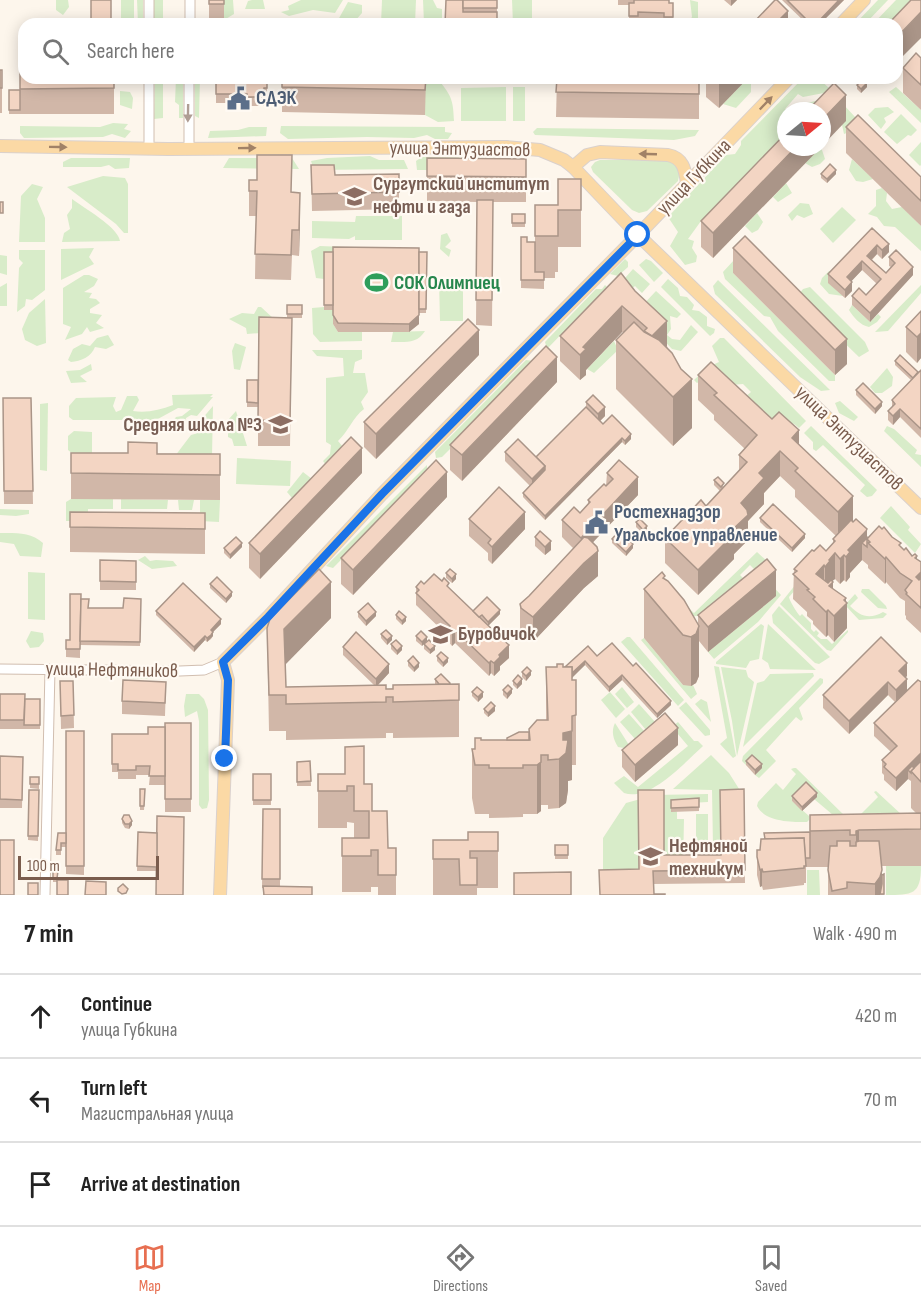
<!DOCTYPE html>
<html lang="en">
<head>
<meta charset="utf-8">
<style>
	:root { --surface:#fff; --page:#f6f6f6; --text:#222; --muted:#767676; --line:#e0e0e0; --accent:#e76f51 }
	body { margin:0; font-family:"Sofia Sans Condensed",sans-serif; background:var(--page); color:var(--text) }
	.compass { position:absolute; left:777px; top:102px; width:54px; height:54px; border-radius:50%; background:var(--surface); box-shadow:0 3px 15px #0003; rotate:72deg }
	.scale { position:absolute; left:18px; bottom:15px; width:141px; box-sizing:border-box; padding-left:6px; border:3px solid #7a5c4d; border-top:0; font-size:16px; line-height:21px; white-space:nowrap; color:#7a5c4d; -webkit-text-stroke:4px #fffaf3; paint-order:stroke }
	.stop { position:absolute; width:18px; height:18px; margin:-14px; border:4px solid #1a73e8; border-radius:50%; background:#fff }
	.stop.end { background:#1a73e8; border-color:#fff; box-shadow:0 2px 6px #0008 }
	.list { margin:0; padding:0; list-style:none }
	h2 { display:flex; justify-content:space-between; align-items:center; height:78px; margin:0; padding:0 24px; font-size:26px }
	h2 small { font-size:20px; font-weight:400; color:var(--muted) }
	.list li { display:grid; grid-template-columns:39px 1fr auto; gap:18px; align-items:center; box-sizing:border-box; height:84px; padding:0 24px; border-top:2px solid var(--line) }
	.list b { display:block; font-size:22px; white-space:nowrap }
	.list p { margin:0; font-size:20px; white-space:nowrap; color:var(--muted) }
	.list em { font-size:20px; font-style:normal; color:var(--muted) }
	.icon { flex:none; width:33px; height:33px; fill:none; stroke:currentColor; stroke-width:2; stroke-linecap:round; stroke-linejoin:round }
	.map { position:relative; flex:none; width:921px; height:895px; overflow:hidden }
	.search { position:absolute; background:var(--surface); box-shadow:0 3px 15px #0003; left:18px; right:18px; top:18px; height:66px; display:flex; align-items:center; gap:15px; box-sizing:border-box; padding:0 21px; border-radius:18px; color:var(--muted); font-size:22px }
	.sheet { height:330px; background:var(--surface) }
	nav { display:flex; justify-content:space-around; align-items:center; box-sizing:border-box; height:84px; border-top:2px solid var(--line); background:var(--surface); font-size:16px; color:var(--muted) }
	nav a { display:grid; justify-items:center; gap:3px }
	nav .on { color:var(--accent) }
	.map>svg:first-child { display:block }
</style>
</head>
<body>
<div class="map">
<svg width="921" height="895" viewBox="0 0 921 895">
	<rect width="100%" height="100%" fill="#fdf6ec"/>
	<g fill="#d8ecc9">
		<path d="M56,0H68L69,7L63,15L56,10Z"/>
		<rect x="121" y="0" width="13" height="24"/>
		<path d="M137,0H143V24H138Z"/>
		<rect x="154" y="0" width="9" height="24"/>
		<path d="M224,0H233L234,14L224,20Z"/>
		<path d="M252,0H263L265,9H245L248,1Z"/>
		<path d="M301,0H343L335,13L313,10L289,16L281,12L289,10L288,6Z"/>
		<path d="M382,0H416L415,24H381Z"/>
		<path d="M423,0H433L437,8L442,9V24L424,23Z"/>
		<path d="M512,0H532V24H513Z"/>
		<path d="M690,0L698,2V24H687L692,17Z"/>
		<path d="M878,0H888L865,24H855Z"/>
		<path d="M896,0H921L897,24H873Z"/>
		<path d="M348,2L362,5V13L355,21L338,20Z"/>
		<path d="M155,78H163V118L154,119Z"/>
		<path d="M176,78H183V118H179V105L175,102Z"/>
		<path d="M195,78H200L199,118L195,116Z"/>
		<path d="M748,78H751V92L736,108L723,104Z"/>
		<path d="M803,78H815L814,81L819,79L829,88V92L803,97L798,94L785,109L830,97L843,104L856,118L849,132L844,134L842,125L846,120L822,111H786V147L703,226L701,221L688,239L694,241L692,248L697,256L696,262L685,265L670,246L678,232L668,217L726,155L735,154L741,145V141Z"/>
		<path d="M425,82L441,83C453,98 453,103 454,121L438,122L425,115Z"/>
		<path d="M506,87V121H461V88Z"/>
		<rect x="513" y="87" width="12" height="34"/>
		<path d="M896,87L921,110V123L889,92Z"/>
		<path d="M120,91L130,92L133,98L132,109L120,105Z"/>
		<path d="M888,107L894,112L884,118L886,122L881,129L868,115L875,108Z"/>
		<path d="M901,114L917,130L911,136L908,135L897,144L884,132Z"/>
		<path d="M113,123L128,124L124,129L131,131L125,138L112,134L103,137L24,138L20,133V126L100,127Z"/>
		<path d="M281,126L445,127V132L452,133L448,139H435L427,135L414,138L367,137L288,139L280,133Z"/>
		<path d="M249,127H267L266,136L208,138L210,131L238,130Z"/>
		<path d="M537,128L699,130L695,136L674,140L535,135L533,132Z"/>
		<path d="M921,142V165L920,166L909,155Z"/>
		<path d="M821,147L825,159L820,164L812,167L805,163Z"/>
		<path d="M370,156L379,160H404L408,169L314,170L311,161L327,158Z"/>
		<path d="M422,157L503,158L502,164L486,170H417L416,161Z"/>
		<path d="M71,158H130L129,168L115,169L109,165L101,167H63V162Z"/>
		<path d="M229,158H292L299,169L223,168Z"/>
		<path d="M852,159L873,179L863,182L856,181L849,170Z"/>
		<path d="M600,160H667C677,164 681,170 678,181L647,211L639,213L632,210L593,172L591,167L595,162Z"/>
		<path d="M103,176L125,178L128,184V233H124L116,224L67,187Z"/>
		<path d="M786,183L792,193L778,202L773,197Z"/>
		<path d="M32,184L43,187L37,199L45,218V242H19L21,196Z"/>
		<path d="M882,188L887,193L886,201L892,209L902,207L921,226V251L895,227L884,226L877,217L868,214L876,206V190Z"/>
		<path d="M72,199C84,208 118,227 120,241L62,242L64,233L70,229L67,215L72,208Z"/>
		<path d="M800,203L809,204L813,214L804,218L797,215L792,221L788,215Z"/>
		<path d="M842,207L856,220L833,243L820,229Z"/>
		<path d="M757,213L763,222L758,230L752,233L745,226Z"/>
		<path d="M356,216H402V240H355V236L349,239L312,238V221L355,222Z"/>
		<path d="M447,233L451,241L445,247L451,250L449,257L440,249L441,235Z"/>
		<path d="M320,246L344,247L349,256H324V279L316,278L311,251Z"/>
		<path d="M94,248L89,257L94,264L61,280V249Z"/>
		<path d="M19,250H45V290L32,300L26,299L25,306L17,312L19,268L23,263L19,259Z"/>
		<path d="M0,255L7,256V275L0,273Z"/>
		<path d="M625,259L628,262V267L618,276L610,274Z"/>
		<path d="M646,259L651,261L663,273L654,282L639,265Z"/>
		<path d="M734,260L733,273L835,375V381H829L778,331L770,317L764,316L725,279L723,272Z"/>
		<path d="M633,269L650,284L642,293L635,286L626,294L618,286Z"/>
		<path d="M829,271H839L829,283L843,296L829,294L820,284L822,278Z"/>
		<path d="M84,275H89L98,279L94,286L84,292L92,293L89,298L96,299L100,303L90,309V313L102,315L96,323L104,328L90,332L87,327L82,334L65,340L71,327L63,324V288Z"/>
		<path d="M668,279L678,288L680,296L687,297L694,305L692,310L699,311L707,317V326L715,329L714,333L710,336L661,287Z"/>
		<path d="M439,280H463V321H440Z"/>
		<path d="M718,280L830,390L821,391L800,377L715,294L713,286Z"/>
		<path d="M7,283V306H0V287Z"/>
		<path d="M605,285L607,287L547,349L545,342L596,289H602Z"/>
		<path d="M921,285V293L888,331L875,332Z"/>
		<path d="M810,287L865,342L869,351L859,357L797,297L803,289Z"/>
		<path d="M656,291L681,314L677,318L670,316L671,329L667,335L672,339L680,340L691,325L698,332L681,351L672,349L642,317L641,307Z"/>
		<path d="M45,299L46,343L37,346L25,340L22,329L29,313Z"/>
		<path d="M852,305L870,322L878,314L881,317L877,322L869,327C860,325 854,318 849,310Z"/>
		<path d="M258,307H261L287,331L247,334L246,328L229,319L242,313L254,314Z"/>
		<path d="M324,307V310H333V324L338,332H362V341L320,342L313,334L312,308Z"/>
		<path d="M425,331C417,344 405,342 391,342L393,332Z"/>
		<path d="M108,335L114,345L106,349L95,347C91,357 81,361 71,362L68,360L73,349L82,344L90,346L97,338Z"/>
		<path d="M720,338H724L806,421L799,428C790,420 785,421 773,423L745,397L751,392L743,384L731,385L707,377L697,383L694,380L708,367L719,362L712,346Z"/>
		<path d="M614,341L618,350L594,373L587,369Z"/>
		<path d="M235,343L246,347L240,370L234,369L232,351Z"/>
		<path d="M312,350H362V359L355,362L353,373H365L368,392L361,402L364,409C352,418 349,431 338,441L343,447L326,465L323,461L330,454L331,445L326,442V378L344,376L343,358L317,356Z"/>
		<path d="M526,360L534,361L530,369L442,457L436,458L435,452Z"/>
		<path d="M91,364L92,370L80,376L87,382L71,383L66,371L80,370Z"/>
		<path d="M887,368L893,377L892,386L882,393H875L870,387Z"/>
		<path d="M213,394L210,397H213L197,416L191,415L186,418L185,423L176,425L173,421L176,417L182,416L191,409L178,408L156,420H73L69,417V406L76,398L116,397L113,406L116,412L121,410L127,396H137L139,400L133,411C147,413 160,410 173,405L172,395Z"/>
		<path d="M840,401L858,417L854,421L839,413L835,403Z"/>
		<path d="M48,403L47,471L40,470V404Z"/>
		<path d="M213,406L212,456H175L191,435L205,431V424L201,420Z"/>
		<path d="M236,411L247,446H234L232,439L228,437V420Z"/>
		<path d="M811,426L877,490L872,496L867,497L860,491L865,485L823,445L816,451L813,449V442L804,433Z"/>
		<path d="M887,426L894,429L917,450L915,454L921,455V467L884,431Z"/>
		<path d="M74,431L92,432V454H73L68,450V436Z"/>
		<path d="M237,458L291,461L290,486L236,484Z"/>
		<path d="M427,465V472L333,568L326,566Z"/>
		<path d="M303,472L312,479L292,498L287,492Z"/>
		<path d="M71,499H113V509H88V521H66V502Z"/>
		<path d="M121,499L168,500L167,509H121Z"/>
		<path d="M178,500H194L192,510H179Z"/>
		<path d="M200,500H220L219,522L200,521Z"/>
		<path d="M891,506L910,527L908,530L921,544L915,553L880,518Z"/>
		<path d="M0,509L29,510V514L16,516L0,515Z"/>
		<path d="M0,533C16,533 31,532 43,543L41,557L20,556L14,544L0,542Z"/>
		<path d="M757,552L770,564L755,570L750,565L740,575L745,580L733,592L729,589L699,616H695L687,623L666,587L694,613Z"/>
		<path d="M145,556L150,561L156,560L173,561L177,566L152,569L138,560Z"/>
		<path d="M28,572L45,573V620L28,619Z"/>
		<path d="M766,579L781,595L758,622L714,659L708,652L776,596Z"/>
		<path d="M796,584V589L789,597C789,600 797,613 800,616L802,614L811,623V629L814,632L816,630L819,633L817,636L821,639H827L832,644L848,630V632L831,651L827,650L780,604Z"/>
		<path d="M862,589H869L886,606L887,609L878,608L861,592Z"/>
		<path d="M855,594L858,598L850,606C860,616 869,620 883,612L887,614L883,618L859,620L845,605Z"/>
		<path d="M779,606L830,657L819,664L815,663L773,623L772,615Z"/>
		<path d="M761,624L764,626L759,659L750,661L746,668L716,664V662Z"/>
		<path d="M768,624L816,670L770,669L768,663L762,659Z"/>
		<path d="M31,631L43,633L44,641L39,647L30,648L26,641Z"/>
		<path d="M627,637H630L684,700L678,706L621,642Z"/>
		<path d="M644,638L683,685H693L697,694L691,699L641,640Z"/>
		<path d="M714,666L719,667L736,756L733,758L720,744L727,738Z"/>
		<path d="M721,667L746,670L748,677L754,682L737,756L732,721Z"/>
		<path d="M99,673L160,675L166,676L154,679L95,677Z"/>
		<path d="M813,673L814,676L743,747L757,683L764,681L770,674Z"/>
		<path d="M820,678L823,679V683L799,708L803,719L801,721L796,717L766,750L776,761L759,778L755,775L761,768L746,765L742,761L743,756Z"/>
		<path d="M622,687L634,702L627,708L615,694Z"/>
		<path d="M610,692L625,709L616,718L601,700Z"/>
		<path d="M186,694H199L204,699L208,710L209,800L207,808L202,809L199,805V721L197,711L185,717L184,706Z"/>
		<path d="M701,699L707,702L711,722L695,704Z"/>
		<path d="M686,702L710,730V735L705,736L679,708Z"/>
		<path d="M639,704L655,722L646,730L631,712Z"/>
		<path d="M629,714L644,731L635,739L620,722Z"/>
		<path d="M678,722L694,741H698L703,746C684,763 650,802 624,793L614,783L624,776L638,787L688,746L672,727Z"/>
		<path d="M615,723L629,745L624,748L618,747C613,739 611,731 615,723Z"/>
		<path d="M711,755L729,773L741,792L720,803V847H713L712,790L673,789Z"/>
		<path d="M794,768H796L846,817L833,815L814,799L792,801L809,816V820L807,822C791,822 765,822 757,806L758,802L776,783L783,790L796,774L791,769Z"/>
		<path d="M876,791L902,815L847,818L851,814L858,817L878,797L874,792Z"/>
		<path d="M708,794V802L671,804L677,812V819H684L683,868H664L638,803L639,882H603V838L626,803L655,795Z"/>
		<path d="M696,814H708V847L696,846Z"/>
		<path d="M886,866H921C921,895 912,895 886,895Z"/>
		<path d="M807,870H819L820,895H807Z"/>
	</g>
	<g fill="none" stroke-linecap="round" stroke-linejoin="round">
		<defs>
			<g id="minor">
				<path d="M190,0V24"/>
				<path d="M149,24V0"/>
				<path d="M149,148V78"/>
				<path d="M189,149V78"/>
				<path d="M0,669L180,671L204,670L223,662"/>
				<path d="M45,895L50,669"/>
			</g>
			<g id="major">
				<path d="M841,24L864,0"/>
				<path d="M0,146L168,149L506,147L540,150L564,160L573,167L638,235L921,508"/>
				<path d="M573,167L587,155L600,152L668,155C683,158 685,169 687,183"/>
				<path d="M220,895L228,680L223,662L268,617L382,494L638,235L789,78"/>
			</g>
		</defs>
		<use href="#minor" stroke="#d1beb0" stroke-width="11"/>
		<use href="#major" stroke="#dad1cd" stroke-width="14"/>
		<use href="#minor" stroke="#fff" stroke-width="9"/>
		<use href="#major" stroke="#fbd9a5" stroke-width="12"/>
	</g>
	<g fill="#d1b7a8">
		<rect x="209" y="0" width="15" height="24"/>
		<path d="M446,0H497V24H445Z"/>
		<path d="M618,0H669V3H673V24H629V5H618Z"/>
		<path d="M724,0H737L731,6Z"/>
		<path d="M782,0H844L820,24H807Z"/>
		<path d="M921,58V110L903,93V68Z"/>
		<path d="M20,69L114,78V114H9V90L20,95Z"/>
		<rect x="0" y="70" width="2" height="43"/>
		<path d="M216,78H273V82H267V97H264V106H247V103H216Z"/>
		<path d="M282,78H426L425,115L282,112Z"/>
		<path d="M557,78H699V119L556,117Z"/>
		<path d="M706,78H748L719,108L706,97Z"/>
		<path d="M857,85L867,87L861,93L857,89Z"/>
		<path d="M846,127L921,177V226L846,153Z"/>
		<path d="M786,147H821L713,258L701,247V221Z"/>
		<path d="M427,158L526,159V202H493L492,326L476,325L477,202L427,201Z"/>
		<path d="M311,165L335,175L399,174V209L312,211Z"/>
		<path d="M821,174H836L827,183L821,178Z"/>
		<path d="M581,179V247H558V272H555V278H544V289L521,288V237L527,242H535V205H558Z"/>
		<path d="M249,180L292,192L300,218L299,256L292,255L291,280L255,279L256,216H249Z"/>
		<rect x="512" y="214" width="13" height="13"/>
		<path d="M872,228L889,252L882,259L877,254L872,260L886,273L891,267L889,266V257L913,275L870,322L852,305V296L866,295L877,284L862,270L851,281L852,291L845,298L828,283V274Z"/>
		<path d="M733,248L847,339V364L835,375L733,273Z"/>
		<path d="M324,252H427L426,313H419V256V324L409,332H338L333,324V310H324Z"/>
		<path d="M621,273L667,346L692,428L673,446L616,389V340L624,333L622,332L586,370V375L580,380L560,361V336Z"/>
		<path d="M287,305H302V318H292L290,446H258V407H247V380H258L287,318Z"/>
		<path d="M921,311V358L917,363L906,352V327Z"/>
		<path d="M479,355L376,459L364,447V422Z"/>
		<path d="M895,361L918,372L921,370V438L900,417L893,425L888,420V411L892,408V400L911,380L895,365Z"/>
		<path d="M698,375L799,445L853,521L852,522L868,537H892L901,547L921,562V633L906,619V616L905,615V601L900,598L886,582L885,584L868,568V565L862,560L850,573V577L846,582L844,580L840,584L835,579L832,581L833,589L846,602L847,628L834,642L828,635L826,637L813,624V621L807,616V612L793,599L794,569L814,551H826L833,543V539L836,536L795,497V490L780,476L764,493V504L748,521V540L734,554V559L698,595L665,563V538L706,506L720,491L714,485V480L724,487L739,471V455L745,449L714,420V415L698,400Z"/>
		<path d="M557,382L462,481L450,470V445Z"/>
		<path d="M856,390L882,406L875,414L856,395Z"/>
		<path d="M3,398H31L33,504H4Z"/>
		<path d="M586,402L605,416L600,421L603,424L631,439L625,445L622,442L545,520L523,497V493L530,486L505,461V452L536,457L586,407Z"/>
		<path d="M71,453L220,454V500L71,499Z"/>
		<path d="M362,473L260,579L249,568V543Z"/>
		<path d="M607,473L638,495L592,542L598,576L584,588L533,642L521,633L520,629V604L529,596L574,549L562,537V520L580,513L588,504V500L606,486Z"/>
		<path d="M447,497L353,595L341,584V558Z"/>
		<path d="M70,512L205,513V554L70,552Z"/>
		<path d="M760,518L805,538L792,552L760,522Z"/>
		<path d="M469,519L525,529L492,564L488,560V553L469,536Z"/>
		<path d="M636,522L647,530L643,534L636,527Z"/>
		<path d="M535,537L551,550L545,555L535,546Z"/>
		<path d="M612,539L633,548L626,556L612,543Z"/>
		<path d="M242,547L230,559L224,553V548Z"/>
		<path d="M100,560L136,561V590H100Z"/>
		<path d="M446,573L456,579L452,583L446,578Z"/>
		<path d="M210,584L232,596L226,603L210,588Z"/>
		<path d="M416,587L449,588L473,611L500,614L488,626L502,639L509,658L500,666V670L494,676L491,673L489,676L455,643L452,646L448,641V636L416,605Z"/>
		<path d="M644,589L698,626V615L776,596L708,652L699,641V676L696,683L691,686L683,685L644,638Z"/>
		<path d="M81,599L88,608H123L141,599L140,646L80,645V643V658L66,657V640H70Z"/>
		<path d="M156,611L221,624L213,632V636L211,639L207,642L205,640L194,652L156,615Z"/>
		<path d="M358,612L376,616L366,626L358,617Z"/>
		<path d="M396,615L406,621L402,625L396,619Z"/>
		<path d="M331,618L285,664L286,687L374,685L343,655V647L389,673L378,685L386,689L435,684V679L450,684H459V737L393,738V733H386V738L286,740V731H269L267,628Z"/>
		<path d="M381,634L392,640L387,645L381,638Z"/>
		<path d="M416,636L427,637L422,646L416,641Z"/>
		<path d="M391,644L402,650L397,655L391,649Z"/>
		<path d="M424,644L435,650L430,654L424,649Z"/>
		<path d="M437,656L448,662L443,667L437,661Z"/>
		<path d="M597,656L671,705L657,718L622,680L609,692L585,665L572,677V680H576V765H572V780L568,781V790L566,803L559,808L548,809V805H541V811L537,814H523V817L489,818V814H475L472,798V749H475L481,740H507L529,732L546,720V667H565Z"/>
		<path d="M408,661L419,667L414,672L408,666Z"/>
		<path d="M522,672L531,675L526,681L522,677Z"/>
		<path d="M907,676L905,678L907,691L921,682V866H881L882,875L884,874V895H828V867H806V883H804V885L763,890L762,886L760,887L757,875V850H760L764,839V833L810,832V815L917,814L911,808V781L908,779L896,791L884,780V775L882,773V760L891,752L874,736V723L895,702L888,695L849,734L823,708V695Z"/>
		<path d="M60,681H73L74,728L61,729Z"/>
		<path d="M513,681L522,684L517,689L513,685Z"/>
		<path d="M166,682L165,716L122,714V701Z"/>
		<path d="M503,690L512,693L507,699L503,695Z"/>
		<path d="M472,692L483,697L478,702L472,696Z"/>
		<path d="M0,694L25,699H40V729H0Z"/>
		<path d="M484,709L495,711L488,717L484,713Z"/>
		<path d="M191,723V812H165V785H149L150,775H136V779H118V772H112V734H148L165,727Z"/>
		<path d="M66,731H84V875L66,874Z"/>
		<path d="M678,745L635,782L622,767V750Z"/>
		<path d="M0,756L23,757L22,808H0Z"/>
		<path d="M310,761L311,786H297V762Z"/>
		<path d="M746,761L762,768L755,775L746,765Z"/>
		<rect x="253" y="774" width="18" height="31"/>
		<path d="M318,774L364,784L372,811L388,848H396V895H378V887H371V892H342V838H354V823L347,822V828H318Z"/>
		<path d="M30,777H39V789L30,788Z"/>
		<path d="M140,789H145L144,810H140Z"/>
		<path d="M744,789L745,883L653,884L600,895L639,869L664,855H720Z"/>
		<path d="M29,790H39L38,841L28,840Z"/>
		<path d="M792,796L817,797L802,811L792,801Z"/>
		<path d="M699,798V811L671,812V800Z"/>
		<path d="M263,809H280V887L312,895H263V888H262Z"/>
		<path d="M122,819L132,825L129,829L125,828L122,823Z"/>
		<path d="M138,832L157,833V871H137Z"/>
		<path d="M498,832V888H477V895H433V840H468Z"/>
		<path d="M66,833V847H61V855H56V850Z"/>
		<rect x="555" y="845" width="13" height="14"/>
		<path d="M53,863H59V873H58L57,882H53Z"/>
	</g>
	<g fill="#aa9588">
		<path d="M731,0H737L731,6Z"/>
		<path d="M839,0H844L820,24H816Z"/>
		<path d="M788,11V24H775Z"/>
		<path d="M921,12V38L897,62V37Z"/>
		<path d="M724,78H748L719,108V83Z"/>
		<path d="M867,83V87L861,93V89Z"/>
		<path d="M846,95V121L822,146V120Z"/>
		<path d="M796,147H821L713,258V233Z"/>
		<path d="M836,170V174L827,183V179Z"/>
		<path d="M300,193V218L299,256V230Z"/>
		<path d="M889,244V252L882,259V250Z"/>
		<path d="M877,245V254L867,264V256Z"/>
		<path d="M862,261V270L847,286V277Z"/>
		<path d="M913,267V275L870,322V313Z"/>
		<path d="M852,282V291L845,298V290Z"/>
		<path d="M622,306V332L586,370V375L580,380V355L583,347Z"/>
		<path d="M419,315V324L409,332V324Z"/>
		<path d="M667,321V346L651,363V337Z"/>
		<path d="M479,330V355L376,459V434Z"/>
		<path d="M921,333V358L917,363V337Z"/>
		<path d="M847,339V364L835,375V350Z"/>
		<path d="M557,357V382L462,481V455Z"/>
		<path d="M692,379V428L673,446V397Z"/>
		<path d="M882,402V406L875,414V409Z"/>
		<path d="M605,407V416L598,423V414Z"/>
		<path d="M900,409V417L893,425V416Z"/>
		<path d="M799,430V456L792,463V438Z"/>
		<path d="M631,434V439L625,445V441Z"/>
		<path d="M622,438V442L545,520V516Z"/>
		<path d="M362,448V473L260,579V554Z"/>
		<path d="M780,451V476L764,493V504L748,521V540L734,554V559L698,595V570L731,531L741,503L759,473Z"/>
		<path d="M545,466V475L532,488V479Z"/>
		<path d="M447,472V497L353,595V570Z"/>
		<path d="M638,477V495L581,555V538Z"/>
		<path d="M853,496V521L838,537V512Z"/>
		<path d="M525,512V529L492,564V547Z"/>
		<path d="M647,526V530L643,534V530Z"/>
		<path d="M867,529V547L862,543V560L850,573V577L846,582V557L848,550Z"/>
		<path d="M805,534V538L792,552V548Z"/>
		<path d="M551,541V550L545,555V547Z"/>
		<path d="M242,543V547L230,559V555Z"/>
		<path d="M633,544V548L626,556V552Z"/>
		<path d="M598,551V576L584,588L533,642V617L584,563Z"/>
		<path d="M835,553V579L830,583L833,582V607L825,592V567L829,560Z"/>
		<path d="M844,555V580L840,584V559Z"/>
		<path d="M917,556V576L921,572V597L916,598L915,558Z"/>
		<path d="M886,557V582L885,584V559Z"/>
		<path d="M824,565V590L816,574Z"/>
		<path d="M776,570V596L708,652V627Z"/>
		<path d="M456,574V579L452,583V579Z"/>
		<path d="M331,582V618L284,666V629Z"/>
		<path d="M232,592V596L226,603V599Z"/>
		<path d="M846,598V604L847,603V628L834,642V616Z"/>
		<path d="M500,610V614L488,626V622Z"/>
		<path d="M828,610V635L826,637V612Z"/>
		<path d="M376,612V616L366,626V621Z"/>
		<path d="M406,617V621L402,625V621Z"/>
		<path d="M221,619V624L211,634V630Z"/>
		<path d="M699,626V676L696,683L691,686V637Z"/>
		<path d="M455,630V643L452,646V633Z"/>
		<path d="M213,632V636L207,642V638Z"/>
		<path d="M205,636V640L194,652V647Z"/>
		<path d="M392,636V640L387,645V640Z"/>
		<path d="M427,637V641L422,646V642Z"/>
		<path d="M509,645V658L500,666V670L494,676V663L499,655Z"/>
		<path d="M402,646V650L397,655V651Z"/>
		<path d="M435,646V650L430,654V650Z"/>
		<path d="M448,658V662L443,667V663Z"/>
		<path d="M491,661V673L489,676V663Z"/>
		<path d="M585,661V665L572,678V673Z"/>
		<path d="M419,663V667L414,672V668Z"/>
		<path d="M907,663V676L899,684V671Z"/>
		<path d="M389,664V673L376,687V679Z"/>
		<path d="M531,671V675L526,681V676Z"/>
		<path d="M622,675V680L609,692V687Z"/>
		<path d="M522,679V684L517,689V685Z"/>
		<path d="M907,679V692L896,703V690Z"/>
		<path d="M888,682V695L849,734V721Z"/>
		<path d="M512,689V693L507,699V694Z"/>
		<path d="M483,692V697L478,702V697Z"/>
		<path d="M671,701V705L657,718V714Z"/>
		<path d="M495,706V711L488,717V713Z"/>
		<path d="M572,716V780L568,781V790L566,803L559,808V759L563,733Z"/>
		<path d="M678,728V745L635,782V765Z"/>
		<path d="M921,753V766L908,770V779L896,791V778Z"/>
		<path d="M541,755V811L537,814V765Z"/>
		<path d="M762,764V768L755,775V770Z"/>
		<path d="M817,793V797L802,811V807Z"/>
		<path d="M132,821V825L129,829V824Z"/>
		<path d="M859,830V866L856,868V831Z"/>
		<path d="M762,869V886L760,887V870Z"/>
		<path d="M882,870V894H880V895H875V884Z"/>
	</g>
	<g fill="#f3d5c3" stroke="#aa9588" stroke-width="1.5">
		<rect x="91" y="0" width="20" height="24"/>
		<rect x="209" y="0" width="15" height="4"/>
		<path d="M446,0H463V12H497V21H466V24H445Z"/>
		<rect x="463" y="0" width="34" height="8"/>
		<path d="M634,0H669V3H673V17H664V13L638,12V16H629V3H634Z"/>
		<path d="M775,0H777L788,11L775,24H752Z"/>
		<path d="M787,0H839L816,24H811Z"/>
		<path d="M911,0H921V12L897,37V24H888Z"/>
		<path d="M916,53L921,58V85L903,68Z"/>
		<path d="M20,69H24V78H114V88L20,89Z"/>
		<rect x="0" y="70" width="2" height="18"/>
		<path d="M216,78H267V88H264V97H247V94H216Z"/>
		<path d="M282,78H426L425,90L282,87Z"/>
		<path d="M557,78H699V94L556,92Z"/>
		<path d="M713,78H724L719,83Z"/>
		<path d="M864,79L867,83L861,89L857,85Z"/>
		<path d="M834,83L846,95L822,120V111H807Z"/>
		<rect x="9" y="90" width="11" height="20"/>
		<path d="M858,115L921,177V201L846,127Z"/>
		<path d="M786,133V147H796L713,233L701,221Z"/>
		<path d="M257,155H292L291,192L300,193L299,230H292L291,255L255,254L257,191H249V180H257Z"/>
		<path d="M427,158L526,159V177L427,176Z"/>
		<path d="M830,164L836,170L827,179L821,174Z"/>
		<path d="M311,165H334L335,175L399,174V192L312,194Z"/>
		<path d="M558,179H581V210H558V236H535V205H558Z"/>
		<path d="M477,200H493L492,300H476Z"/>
		<rect x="0" y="202" width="3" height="11"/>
		<rect x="512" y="214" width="13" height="9"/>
		<path d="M872,228L889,244L882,250L877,245L867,256L886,273L895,263L889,257L896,250L913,267L870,313L852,296L859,288L866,295L881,279L862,261L847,277L852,282L845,290L828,274Z"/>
		<path d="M745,236L847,339L835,350L733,248Z"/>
		<path d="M521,237H527V242H535V272H544V280H521Z"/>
		<path d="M333,247L419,248V315L409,324L338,323L333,315Z"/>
		<rect x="324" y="252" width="9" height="53"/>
		<path d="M419,252H427L426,309H419Z"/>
		<path d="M621,273L635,291L667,321L652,336L644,331L647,328L622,306L583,347L586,349L580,355L560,336Z"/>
		<rect x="287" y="305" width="15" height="9"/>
		<path d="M921,311V333L917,337L906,327Z"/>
		<path d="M259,317L292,318L290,421L258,420Z"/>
		<path d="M468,319L479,330L376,434L364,422Z"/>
		<path d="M634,322L644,332L659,340L672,353L681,369L692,379L673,397L616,340Z"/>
		<path d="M546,346L557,357L462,455L450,445Z"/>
		<path d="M900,355L918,372L913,378L895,361Z"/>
		<path d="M711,362L772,419L779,412L799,430L792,438L853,496L838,512L795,471L798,468L780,451L759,473L764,478L741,503L747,510L748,515L731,531L734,534L698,570L665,538L701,500L706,506L747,462L739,455L757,435L714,395L717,393L698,375Z"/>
		<path d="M921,370V429L900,409L893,416L888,411L895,404L892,400Z"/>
		<path d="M247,380H258V403L247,402Z"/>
		<path d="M863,383L882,402L875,409L856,390Z"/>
		<path d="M593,395L605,407L598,414L586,402Z"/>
		<path d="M3,398H31L33,491H4Z"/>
		<path d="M586,407L603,424L612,415L631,434L625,441L622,438L545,516L523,493L545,470V466L536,457Z"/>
		<path d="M351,437L362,448L260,554L249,543Z"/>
		<path d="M518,439L545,466L532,479L505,452Z"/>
		<path d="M128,442L157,443V454H220V475L71,473V453H128Z"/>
		<path d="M436,460L447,472L353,570L341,558Z"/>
		<path d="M619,460L638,477L581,538L562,520L574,507L580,513L590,502L588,500L604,484L606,486L613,479L607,473Z"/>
		<path d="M718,477L724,483L721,487L714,480Z"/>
		<path d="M499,487L525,512L492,547L488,543L491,539L469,519Z"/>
		<path d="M773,504L805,534L792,548L760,518Z"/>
		<path d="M70,512L205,513V529L70,527Z"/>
		<path d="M640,519L647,526L643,530L636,522Z"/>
		<path d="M856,519L867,529L866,531L848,550L850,552L846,557L844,555L840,559L835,553L829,560L830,561L825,567L824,565L816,574L828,583L831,580L833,582L829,586L846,598L844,600L847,603L834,616L828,610L826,612L813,599L815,597L807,590L809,589L793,574L797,571L794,569L812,550L814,551L820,545L826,551L835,541L833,539L851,520L853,522Z"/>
		<path d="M879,526L882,529L884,527L892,537L901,543L899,545L904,550L906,548L912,556L915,554L917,556L915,558L921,562V572L916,577L919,580L921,578V608L906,594L907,593L905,590L912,581L900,573L886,557L885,559L868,543L870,542L867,539Z"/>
		<path d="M540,531L551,541L545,547L535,537Z"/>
		<path d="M619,531L633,544L626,552L612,539Z"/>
		<path d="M236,537L242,543L230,555L224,548Z"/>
		<path d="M584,537L588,538L597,547L598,551L584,563L533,617L521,608L520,604L529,596Z"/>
		<path d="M867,538V547L862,543Z"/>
		<path d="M767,559L776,570L708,627L698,615Z"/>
		<path d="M100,560L136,561V582L100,581Z"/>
		<path d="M319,569L331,582L284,629L286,687L386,685V689H393V685L459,684V700L393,702V697H386V702L286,704V695H269L267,628L270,619Z"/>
		<path d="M450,569L456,574L452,579L446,573Z"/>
		<path d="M662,572L665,576L663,578L668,581L684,600L699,626L696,634L691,637L683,635L644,589Z"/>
		<path d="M434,574L442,581L444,578L449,583L447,586L496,633L498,631L502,635L500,637L509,645L499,655L500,657L494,663L491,661L489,663L455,630L452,633L448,628L450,626L416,593L419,590L416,587L421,581L424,584Z"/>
		<path d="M217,577L232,592L226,599L210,584Z"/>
		<path d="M183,583L221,619L211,630L213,632L211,635L207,638L205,636L194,647L156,611Z"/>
		<path d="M70,594H81L80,649H66V640H70Z"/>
		<path d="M487,597L500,610L488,622L482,615L479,617L473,611Z"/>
		<path d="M124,598L141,599L140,642L80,641L81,599H89L88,608H123Z"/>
		<path d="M368,603L376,612L366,621L358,612Z"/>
		<path d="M399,611L406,617L402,621L396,615Z"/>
		<path d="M386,630L392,636L387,640L381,634Z"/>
		<path d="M421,631L427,637L422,642L416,636Z"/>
		<path d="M356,632L389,664L376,679L343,647Z"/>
		<path d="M881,637L907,663L899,671L907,679L896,690L888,682L849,721L823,695Z"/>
		<path d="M396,640L402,646L397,651L391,644Z"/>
		<path d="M429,640L435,646L430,650L424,644Z"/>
		<path d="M612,643L633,666L636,663L671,701L657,714L622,675L609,687L585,661L572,673V667H565L588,646L597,656Z"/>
		<path d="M441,652L448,658L443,663L437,656Z"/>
		<path d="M413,656L419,663L414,668L408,661Z"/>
		<path d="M557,664H563V667H572V680H576V715L572,716V731L563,733V740H568L566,753L559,759L548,760V755H541V762L537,765H523V768H489V765H475L472,749H475V738H481V740H530L529,729L537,720H548L546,667H557Z"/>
		<path d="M527,667L531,671L526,676L522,672Z"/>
		<path d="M441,674L450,683V684H439L435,679Z"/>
		<path d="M518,675L522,679L517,685L513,681Z"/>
		<path d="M123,680L166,682L165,703L122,701Z"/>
		<path d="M918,680L921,682V753L896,778L884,767L886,764L882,760L897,746L874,723Z"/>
		<path d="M60,681H73L74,715L61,716Z"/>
		<path d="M508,685L512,689L507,694L503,690Z"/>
		<path d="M477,687L483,692L478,697L472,692Z"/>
		<path d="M0,694H25L24,720H0Z"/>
		<path d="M25,699H40V725H24Z"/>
		<path d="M491,702L495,706L488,713L484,709Z"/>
		<path d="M665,713L678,728L635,765L622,750Z"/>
		<rect x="165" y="723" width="26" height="76"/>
		<path d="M148,727H165V776H149L150,766H136V770H118V764H112V734H148Z"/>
		<rect x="66" y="731" width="18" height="135"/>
		<path d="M519,732H529V740H507V738Z"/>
		<path d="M364,746V784H372V811H387L388,848H396V875H378V850H371V856H342V838H369V811H354V786H347V791H318V774H345V747Z"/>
		<path d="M752,755L762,764L755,770L746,761Z"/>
		<path d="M0,756L23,757L22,800L0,799Z"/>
		<path d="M310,761L311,781L297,782V762Z"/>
		<path d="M921,761V782L911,771Z"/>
		<path d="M912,766L914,768L911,771V773L908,770Z"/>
		<rect x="253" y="774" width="18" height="26"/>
		<rect x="30" y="777" width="9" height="7"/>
		<path d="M806,782L817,793L802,807L792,796Z"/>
		<path d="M140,789H145L144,806H140Z"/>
		<path d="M744,789L745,870L653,871L654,894H665V895H600L599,870L639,869L638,790H664V855H721L720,790Z"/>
		<path d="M29,790H39L38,836H28Z"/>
		<path d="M699,798V807L671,808V800Z"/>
		<path d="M263,809H280V879H262Z"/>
		<path d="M921,813V829L859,830L856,831V835H850V830L810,831V815Z"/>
		<path d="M124,815H129L132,821L129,824H125L122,819Z"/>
		<path d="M157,816L184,817L183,895H156Z"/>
		<path d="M138,832L157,833V867L137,866Z"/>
		<path d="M468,832H498V851H470V858H477V885H460L459,859H433V840H468Z"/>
		<path d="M810,832V858H805L804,838L765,839L764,833Z"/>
		<path d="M58,833H66V843H61V850H56Z"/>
		<path d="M804,838L806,866H804V868L763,872L762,869L760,870L757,857V850H760L761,839Z"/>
		<rect x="0" y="840" width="14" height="55"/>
		<path d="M837,841H850V846H856V842L859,841H879L882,870L880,877L875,884L847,882V888L832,891L828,870L830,846H837Z"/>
		<rect x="555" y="845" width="13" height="10"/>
		<path d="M53,863H59V868L54,869Z"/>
		<path d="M53,870L58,871L57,878H53Z"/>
		<path d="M571,872V895H514V873Z"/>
		<path d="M884,874V894H880L882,884V875Z"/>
		<rect x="57" y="880" width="11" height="15"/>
		<path d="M86,881L106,882V895H85Z"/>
		<rect x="28" y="883" width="10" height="12"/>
		<path d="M123,884L128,889L126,893L122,894L118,891V888Z"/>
		<path d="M263,886L312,887V895H264Z"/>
	</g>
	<defs><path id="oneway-solid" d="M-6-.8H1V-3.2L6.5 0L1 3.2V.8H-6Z" transform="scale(1.5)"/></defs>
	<g fill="#a18267">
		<use href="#oneway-solid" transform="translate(766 103) rotate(-46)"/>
		<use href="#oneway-solid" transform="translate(58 147) rotate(1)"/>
		<use href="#oneway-solid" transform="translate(247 148) rotate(-1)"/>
		<use href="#oneway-solid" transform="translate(648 154) rotate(-178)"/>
	</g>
	<use fill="#af9d94" href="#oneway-solid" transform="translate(188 113) rotate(91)"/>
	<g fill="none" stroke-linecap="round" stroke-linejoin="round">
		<path stroke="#1a73e8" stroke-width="8" d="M225,759L228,680L223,662L268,617L382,494L638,235"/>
	</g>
	<defs>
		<symbol id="civic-bare" viewBox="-9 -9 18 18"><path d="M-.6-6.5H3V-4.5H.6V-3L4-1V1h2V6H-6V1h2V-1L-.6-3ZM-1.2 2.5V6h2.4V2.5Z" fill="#5c6f8a" stroke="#fffaf3" stroke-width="2.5" paint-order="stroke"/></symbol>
		<symbol id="university-bare" viewBox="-9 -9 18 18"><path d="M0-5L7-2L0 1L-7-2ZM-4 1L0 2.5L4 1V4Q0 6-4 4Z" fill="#8d6e63" stroke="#fffaf3" stroke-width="2.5" paint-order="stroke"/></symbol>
		<symbol id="stadium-bare" viewBox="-9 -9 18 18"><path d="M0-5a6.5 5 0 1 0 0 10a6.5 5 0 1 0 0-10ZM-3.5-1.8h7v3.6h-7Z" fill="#2e9e5b" stroke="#fffaf3" stroke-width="2.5" paint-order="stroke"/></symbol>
		<symbol id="school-bare" viewBox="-9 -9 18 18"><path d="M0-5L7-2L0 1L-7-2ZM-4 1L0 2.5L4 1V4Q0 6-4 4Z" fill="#8d6e63" stroke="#fffaf3" stroke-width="2.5" paint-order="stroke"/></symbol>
	</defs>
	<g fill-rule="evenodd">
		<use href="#civic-bare" x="222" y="82" width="33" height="33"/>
		<use href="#university-bare" x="338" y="180" width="33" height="33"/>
		<use href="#stadium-bare" x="360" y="266" width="33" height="33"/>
		<use href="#school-bare" x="264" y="408" width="33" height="33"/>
		<use href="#civic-bare" x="580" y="506" width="33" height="33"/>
		<use href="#school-bare" x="424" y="618" width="33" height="33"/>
		<use href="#university-bare" x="634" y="840" width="33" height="33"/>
	</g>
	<g text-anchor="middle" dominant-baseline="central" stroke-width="4.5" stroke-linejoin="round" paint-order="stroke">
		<g font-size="20" font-weight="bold" fill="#4e5e75" stroke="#fffaf3" text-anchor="start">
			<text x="256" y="98">СДЭК</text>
			<text x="614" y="512">Ростехнадзор<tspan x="614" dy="23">Уральское управление</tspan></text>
		</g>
		<g font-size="20" fill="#7a5c4d" stroke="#fffaf3">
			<text transform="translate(460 149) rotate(1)">улица Энтузиастов</text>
			<text transform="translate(694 177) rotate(-46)">улица Губкина</text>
			<text transform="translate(849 438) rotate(44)">улица Энтузиастов</text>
			<text transform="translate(112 670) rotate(1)">улица Нефтяников</text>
		</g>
		<g font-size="20" font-weight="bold" fill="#785e54" stroke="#fffaf3" text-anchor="start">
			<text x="373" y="184">Сургутский институт<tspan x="373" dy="23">нефти и газа</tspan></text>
			<text x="262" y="425" text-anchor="end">Средняя школа №3</text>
			<text x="458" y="634">Буровичок</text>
			<text x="669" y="846">Нефтяной<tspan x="669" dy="23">техникум</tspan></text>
		</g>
		<g font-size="20" font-weight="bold" fill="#27864d" stroke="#fffaf3" text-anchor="start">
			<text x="394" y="283">СОК Олимпиец</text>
		</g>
	</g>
</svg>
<svg class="compass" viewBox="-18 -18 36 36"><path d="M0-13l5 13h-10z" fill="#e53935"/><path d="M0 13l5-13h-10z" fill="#767676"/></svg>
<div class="scale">100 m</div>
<div class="stop" style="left:638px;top:235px"></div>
<div class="stop end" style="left:225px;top:759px"></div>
<div class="search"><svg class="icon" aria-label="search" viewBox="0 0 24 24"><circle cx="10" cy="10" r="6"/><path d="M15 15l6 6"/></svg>Search here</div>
</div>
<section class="sheet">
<h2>7 min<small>Walk · 490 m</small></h2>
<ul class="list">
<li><svg class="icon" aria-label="ahead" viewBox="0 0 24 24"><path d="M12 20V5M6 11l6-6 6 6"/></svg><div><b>Continue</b><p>улица Губкина</p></div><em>420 m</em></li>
<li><svg class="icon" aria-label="left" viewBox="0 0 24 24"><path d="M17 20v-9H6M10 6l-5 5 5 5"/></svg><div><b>Turn left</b><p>Магистральная улица</p></div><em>70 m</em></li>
<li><svg class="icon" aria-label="arrive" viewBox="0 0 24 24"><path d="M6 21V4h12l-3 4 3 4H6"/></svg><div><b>Arrive at destination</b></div></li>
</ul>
</section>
<nav>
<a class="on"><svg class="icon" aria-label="map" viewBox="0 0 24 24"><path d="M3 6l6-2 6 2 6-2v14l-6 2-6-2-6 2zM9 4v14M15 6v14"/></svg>Map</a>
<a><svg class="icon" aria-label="directions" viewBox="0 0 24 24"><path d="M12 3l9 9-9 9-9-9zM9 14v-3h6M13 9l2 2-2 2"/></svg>Directions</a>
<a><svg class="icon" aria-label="saved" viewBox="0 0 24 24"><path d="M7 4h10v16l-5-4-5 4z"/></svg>Saved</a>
</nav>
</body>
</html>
